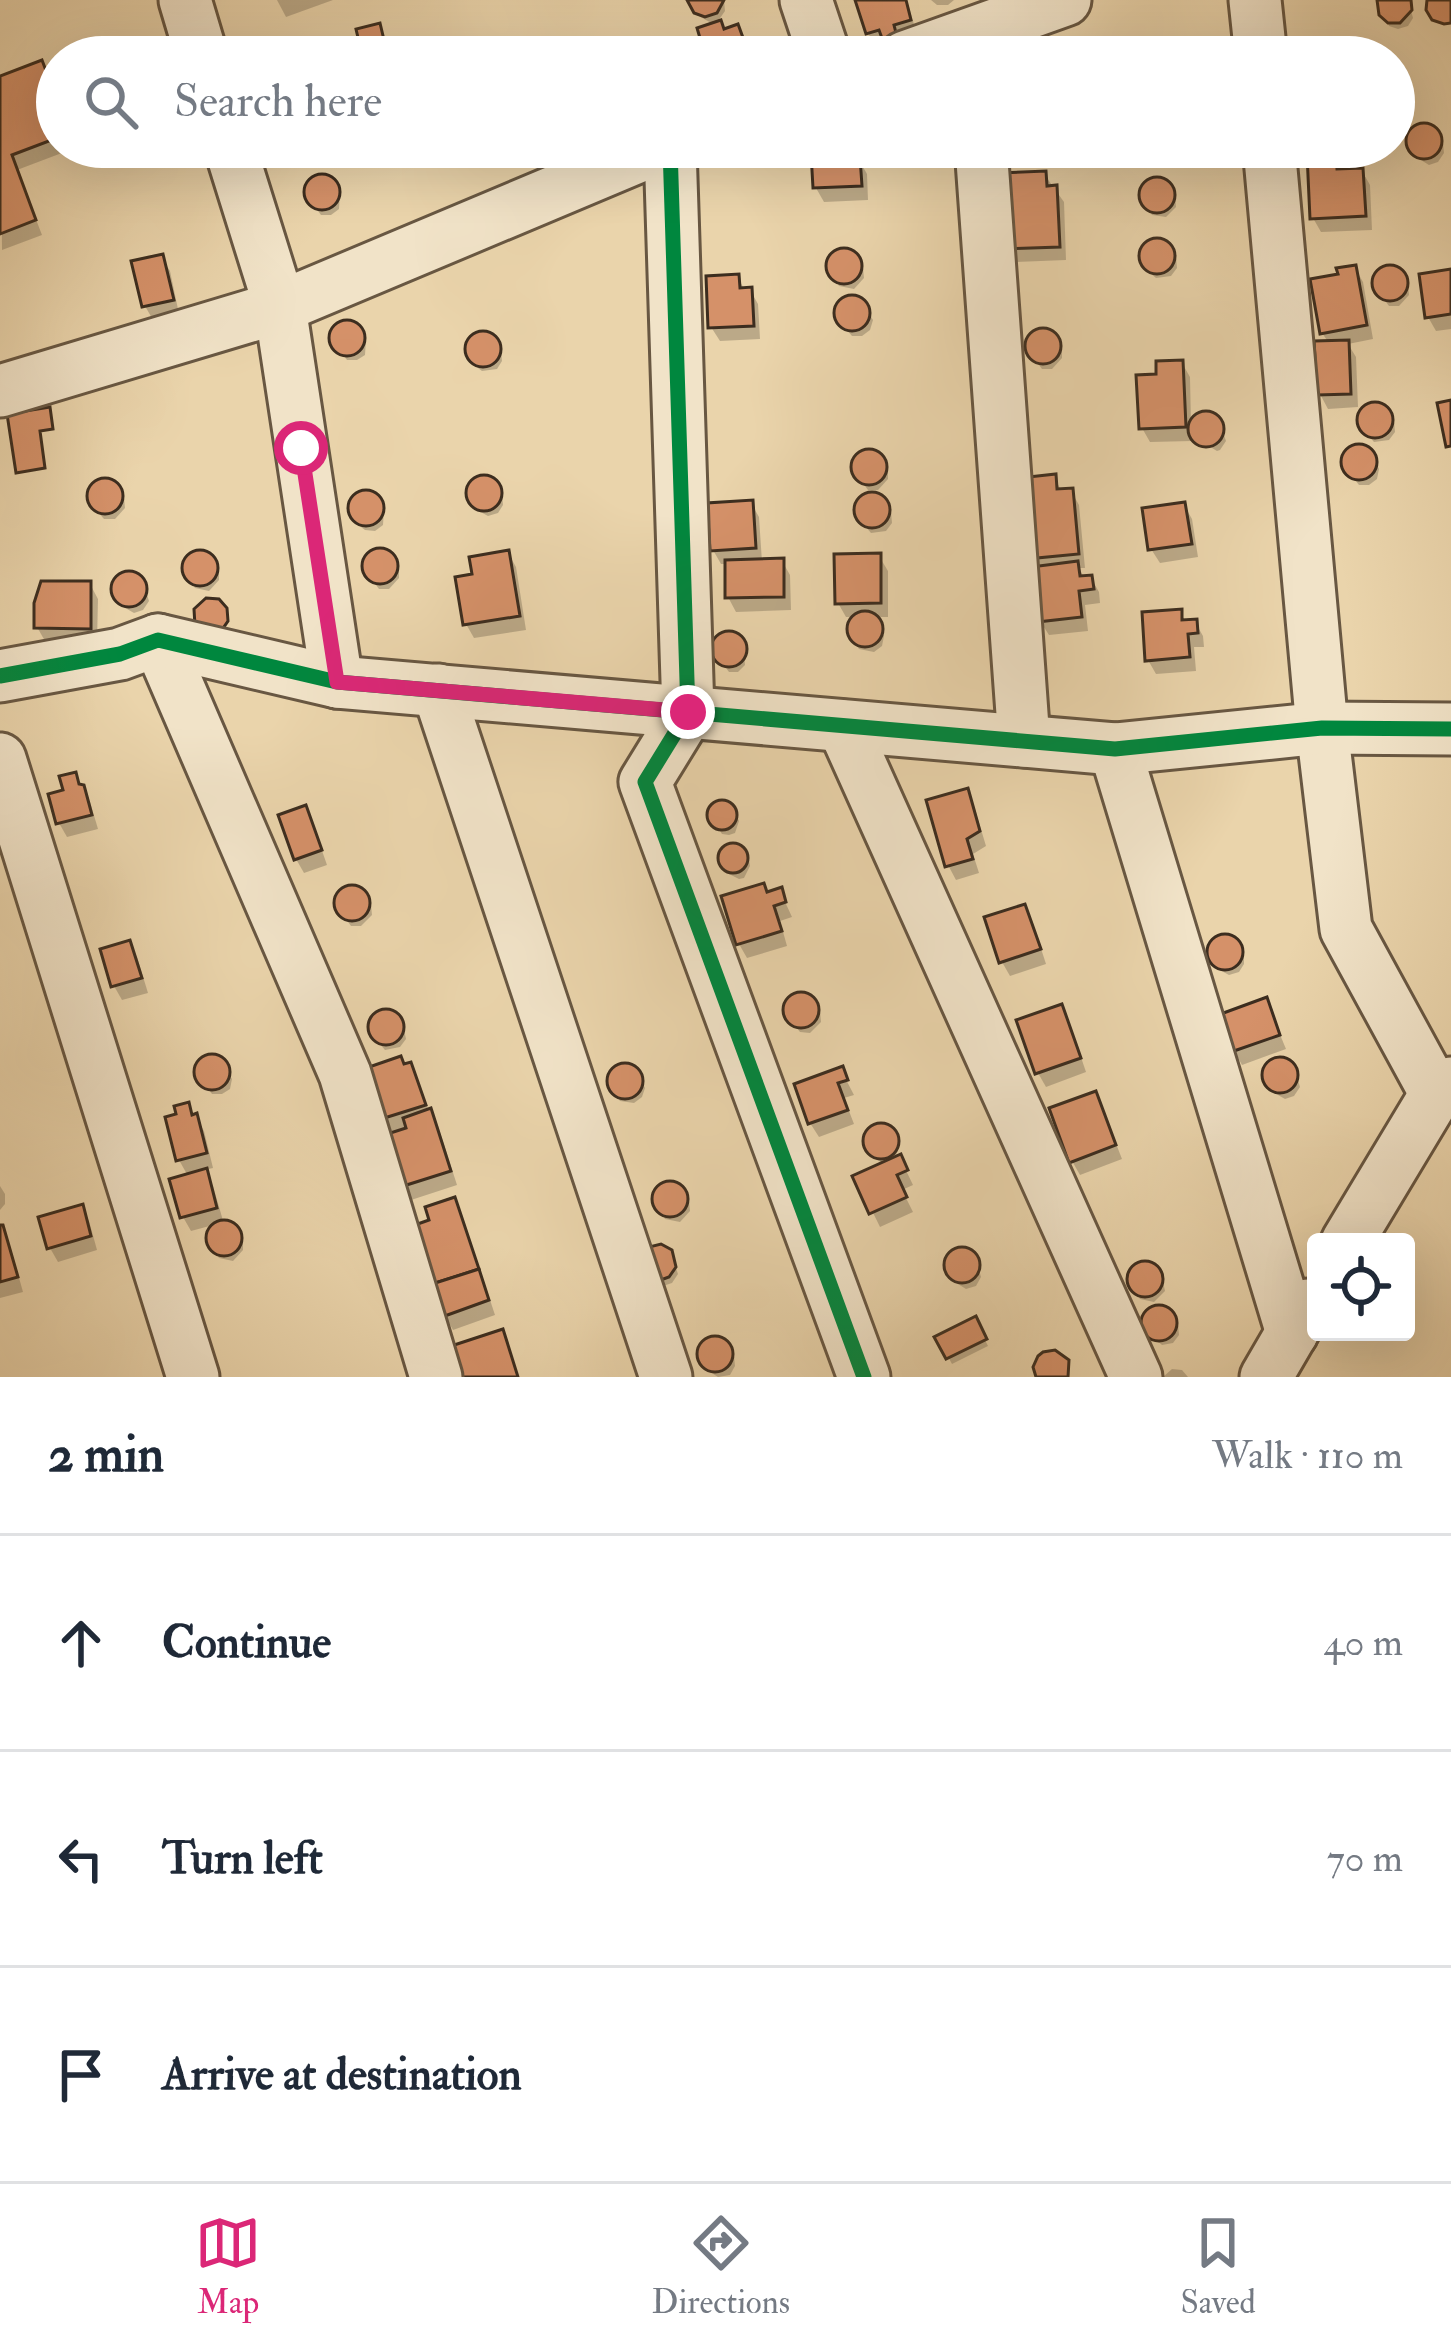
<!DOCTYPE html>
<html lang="en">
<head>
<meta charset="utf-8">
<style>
	:root { --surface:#fff; --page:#f6f6f7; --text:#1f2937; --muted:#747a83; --line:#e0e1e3; --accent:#db2777 }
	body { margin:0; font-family:"IM FELL Double Pica",serif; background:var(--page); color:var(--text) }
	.controls { position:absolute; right:36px; bottom:36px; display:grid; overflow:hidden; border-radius:12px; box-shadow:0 12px 48px #0002 }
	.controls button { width:108px; height:108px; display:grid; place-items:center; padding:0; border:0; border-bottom:3px solid var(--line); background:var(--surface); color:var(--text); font:60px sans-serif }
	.stop { position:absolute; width:36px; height:36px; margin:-27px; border:9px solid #db2777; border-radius:50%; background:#fff }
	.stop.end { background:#db2777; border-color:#fff; box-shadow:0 3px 12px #0008 }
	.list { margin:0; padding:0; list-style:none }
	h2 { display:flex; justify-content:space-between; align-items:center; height:156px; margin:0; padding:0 48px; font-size:51px }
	h2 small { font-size:39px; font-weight:400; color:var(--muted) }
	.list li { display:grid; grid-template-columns:78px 1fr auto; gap:36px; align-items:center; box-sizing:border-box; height:216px; padding:0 48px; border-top:3px solid var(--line) }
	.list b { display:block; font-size:45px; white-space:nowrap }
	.list em { font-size:39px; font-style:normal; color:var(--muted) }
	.icon { flex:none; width:66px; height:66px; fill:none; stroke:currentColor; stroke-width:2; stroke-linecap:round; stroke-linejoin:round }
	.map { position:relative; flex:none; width:1451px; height:1377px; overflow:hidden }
	.search { position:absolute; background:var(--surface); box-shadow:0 12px 48px #0002; left:36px; right:36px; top:36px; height:132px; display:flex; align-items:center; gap:30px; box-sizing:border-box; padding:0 42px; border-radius:66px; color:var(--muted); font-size:45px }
	.sheet { height:804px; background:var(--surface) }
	nav { display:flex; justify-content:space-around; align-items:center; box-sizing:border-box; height:168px; border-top:3px solid var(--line); background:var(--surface); font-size:33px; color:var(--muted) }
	nav a { display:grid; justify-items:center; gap:6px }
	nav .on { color:var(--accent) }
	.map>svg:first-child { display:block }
</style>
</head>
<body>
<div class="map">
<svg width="1451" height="1377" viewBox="0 0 1451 1377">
	<rect width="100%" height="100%" fill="#ead4ab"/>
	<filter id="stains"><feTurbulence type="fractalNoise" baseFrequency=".00167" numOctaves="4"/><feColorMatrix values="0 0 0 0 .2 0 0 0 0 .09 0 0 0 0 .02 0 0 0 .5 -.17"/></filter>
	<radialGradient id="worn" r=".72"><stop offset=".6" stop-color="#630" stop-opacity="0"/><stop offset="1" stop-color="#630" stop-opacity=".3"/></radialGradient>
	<g fill="#0003">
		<path d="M277,0H333L286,17Z"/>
		<path d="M691,0H724L725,11L718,21L725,32L737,27L750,57H683L704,40L715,25L697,15Z"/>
		<path d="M859,0H907L917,35L876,47L868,33Z"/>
		<path d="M931,0H954L948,5H937Z"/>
		<path d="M1381,0H1408L1413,18L1408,26L1398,29L1389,26Z"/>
		<path d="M1322,50L1328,57H1301L1307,51Z"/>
		<path d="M41,64L57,100V147L75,148L17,170L42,235L2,250L0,79Z"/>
		<path d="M1417,128H1432L1439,136L1443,143L1444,153L1438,162L1429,165L1416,157L1409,140Z"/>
		<path d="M1335,156L1343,170L1362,171L1370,185L1372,230L1321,232L1313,218Z"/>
		<path d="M859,160L867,174L868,200L824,202L816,188L845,161Z"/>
		<path d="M1044,174L1064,202L1066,260L1015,262L1007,248Z"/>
		<path d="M319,177L329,179L340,194L339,209L331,215H321L307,196L310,182Z"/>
		<path d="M1154,180L1164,181L1175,196L1176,207L1166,217L1152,215L1142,199L1143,189Z"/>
		<path d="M1164,242L1176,257L1177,268L1171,276L1156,278L1149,272L1142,255L1150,243Z"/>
		<path d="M842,251L851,253L863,268L864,278L854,289L839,286L830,270L831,261Z"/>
		<path d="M161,257L170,271L179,314L153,320L145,306Z"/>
		<path d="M1355,268L1363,282L1373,339L1348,344L1356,357L1358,407L1328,409L1320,394L1329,343L1322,333L1341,276Z"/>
		<path d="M1387,268L1397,270L1408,285L1409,295L1399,306H1389L1375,287L1379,273Z"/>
		<path d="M1451,272V329L1436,331L1428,317Z"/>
		<path d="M737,277L745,290H750L758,304L760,339L720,341L711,327Z"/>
		<path d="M845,300H860L873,320L870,330L862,336H852L840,322L837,312Z"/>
		<path d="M345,323L355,324L366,339L365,355L357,360H347L333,342L336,327Z"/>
		<path d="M1040,331L1050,333L1062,348V358L1052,369H1042L1028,350L1032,336Z"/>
		<path d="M475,336H490L497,343L501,351L502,361L497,369L482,371L474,365L468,348Z"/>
		<path d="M1182,363L1190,377L1191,424L1198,416L1208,414L1220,424L1226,441L1220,450L1217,451L1192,436V441L1150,442L1142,428L1160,377Z"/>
		<path d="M1382,406L1394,421L1395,432L1389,440L1374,442L1362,428L1361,413L1367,407Z"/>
		<path d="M1356,448L1371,452L1379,469L1377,479L1369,485H1359L1345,467L1348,452Z"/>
		<path d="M866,452L876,454L888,469V479L878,490H868L854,471L858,457Z"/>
		<path d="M1054,477L1062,492L1071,491L1079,505L1085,568H1079L1085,579L1091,578L1099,592L1100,603L1085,605L1088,631L1049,635L1040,621L1034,566Z"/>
		<path d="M480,478L491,479L502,494L503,505L498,513L488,516L475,509L471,502L469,487Z"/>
		<path d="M102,481L112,482L124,498L125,508L115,519H104L92,505L90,495L98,483Z"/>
		<path d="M373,494L384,510L383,525L375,531L365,530L357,524L351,507L358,495Z"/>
		<path d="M869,495L879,497L891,512L892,523L886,531L871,533L859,519L858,504Z"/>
		<path d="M751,503L759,517L762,562L782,561L790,575L791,610L736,612L728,597V564H721L713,550Z"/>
		<path d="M1184,505L1192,519L1198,557L1160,563L1151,549Z"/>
		<path d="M377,551L387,553L399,568V578L389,589H379L365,570L369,556Z"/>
		<path d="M197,553L207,555L219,570V580L209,591L195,588L185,572L189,558Z"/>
		<path d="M508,553L516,567L526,630L474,638L466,624L475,577Z"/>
		<path d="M879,556L888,571V617H875L884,636L882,646L874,652L859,649L850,633L854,617H846L838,603Z"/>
		<path d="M121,576H136L143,583L149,601L143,610L134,613L120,605L113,588Z"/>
		<path d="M90,584L98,599L97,642L45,641L37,627Z"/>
		<path d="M1180,612L1186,623L1195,622L1203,636L1204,647H1194L1196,671L1156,674L1148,660Z"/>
		<path d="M726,634L736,635L743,643L745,665L738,672H729L715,653L718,639Z"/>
		<path d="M75,775L90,802L98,829L67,837L59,823L66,792Z"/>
		<path d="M966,792L974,806L986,846L973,854L979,873L956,880L948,865Z"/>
		<path d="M721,803L733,808L739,821L735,833L729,835L722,834L710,816L711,810Z"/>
		<path d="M304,808L312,822L327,865L304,873L296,859L282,817Z"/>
		<path d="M733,846L745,853L749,860L750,866L744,878L739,879L727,873L723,866L721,859L727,848Z"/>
		<path d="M349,888L359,890L371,905L372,915L361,926H351L337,907L340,893Z"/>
		<path d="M780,891L792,917L780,921L787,946L747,958L739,944L725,898L768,895Z"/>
		<path d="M1024,907L1032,921L1046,964L1010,976L1002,962Z"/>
		<path d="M1227,937L1239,946L1244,954V964L1239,972L1229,975L1216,968L1210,951L1217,939Z"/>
		<path d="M129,943L137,957L148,993L122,1000L114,986Z"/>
		<path d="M798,995L808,996L820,1011L821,1022L810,1033L800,1032L786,1014L790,1000Z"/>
		<path d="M1266,1001L1286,1049L1242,1065L1234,1051Z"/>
		<path d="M1061,1008L1069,1022L1086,1072L1046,1087L1038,1073Z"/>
		<path d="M383,1012L393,1013L404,1029L406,1039L400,1047L385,1050L373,1036L372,1021Z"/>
		<path d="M210,1057L219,1058L232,1079L230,1089L222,1094H212L198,1076L201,1062Z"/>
		<path d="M1282,1060L1295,1070L1300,1087L1294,1096L1285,1099L1271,1091L1267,1084L1266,1069L1273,1062Z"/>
		<path d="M627,1065L636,1070L645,1088L642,1097L634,1103L620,1101L610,1085L614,1071Z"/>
		<path d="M410,1066L418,1080L429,1112L438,1126L457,1185L408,1201L381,1119L404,1067Z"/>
		<path d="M841,1070L854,1095L844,1098L854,1124L819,1137L810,1123Z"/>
		<path d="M188,1105L204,1131L213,1168L204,1170L213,1186L224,1224L239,1233L243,1240V1250L233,1261L219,1258L209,1242L210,1232L217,1224L191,1231L183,1217L188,1176L179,1160V1117Z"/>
		<path d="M1102,1108L1122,1159L1080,1175L1072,1161Z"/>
		<path d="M883,1126L895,1135L897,1161L901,1160L913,1185L902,1190L913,1212L880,1227L856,1178L886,1165L872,1157L868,1150L867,1135L873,1128Z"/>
		<path d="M672,1184L689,1201L690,1211L680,1222L665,1219L656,1203L657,1193L663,1186Z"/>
		<path d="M0,1186L5,1194V1204L0,1210Z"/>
		<path d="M454,1201L462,1215L495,1315L453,1330L445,1316L433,1222Z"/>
		<path d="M81,1207L89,1221L97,1250L58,1262L50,1248Z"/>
		<path d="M0,1228L9,1242L23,1292L0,1298Z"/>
		<path d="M954,1252H969L976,1260L981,1277L976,1286L966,1289L953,1281L947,1264Z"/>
		<path d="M672,1257L678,1274L672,1283L663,1286L649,1278Z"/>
		<path d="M1142,1264L1152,1266L1163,1281L1165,1291L1154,1302L1140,1299L1130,1284L1134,1269Z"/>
		<path d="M1166,1309L1178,1324L1179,1335L1173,1343L1162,1345L1146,1331L1144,1322L1151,1310Z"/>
		<path d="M975,1320L988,1346L952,1364L938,1338Z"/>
		<path d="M708,1341H723L730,1349L734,1356L735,1366L730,1375L718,1377L707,1370L700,1353Z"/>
		<path d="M1172,1369L1182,1370L1188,1377H1163Z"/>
	</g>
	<g fill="#d59169" stroke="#3c2d1f" stroke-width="3">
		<path d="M687,0H724L717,13L705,17L694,13Z"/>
		<path d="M855,0H906L911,20L894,25L897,37L883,41L879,30L866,34Z"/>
		<path d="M1377,0H1411L1412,10L1400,23H1388L1379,15Z"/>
		<path d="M1427,0H1451V23L1444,24L1432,20L1426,10Z"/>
		<path d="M721,20L724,29L738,24L750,57H680L676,46L700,38L697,28Z"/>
		<path d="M380,23L388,57H353L350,44L359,42L356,29Z"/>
		<path d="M309,43L320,49L324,57H289L297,45Z"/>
		<path d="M42,60L57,100V138L12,155L36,220L0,234V76Z"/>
		<circle cx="1424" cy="141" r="18"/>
		<path d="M843,151L844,158L860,157L862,186L813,188L811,153Z"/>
		<path d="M1336,152L1337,169L1363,168L1366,216L1310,219L1307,154Z"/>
		<path d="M1046,171L1047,186L1057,185L1060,247L1004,249L1000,173Z"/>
		<circle cx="322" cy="192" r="18"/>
		<circle cx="1157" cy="195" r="18"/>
		<circle cx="1157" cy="256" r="18"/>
		<circle cx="844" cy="266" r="18"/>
		<path d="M163,254L174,300L142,307L131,261Z"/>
		<circle cx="1390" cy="283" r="18"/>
		<path d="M1356,265L1367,325L1320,334L1310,279L1338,274L1336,268Z"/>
		<path d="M1451,269V314L1425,318L1419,274Z"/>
		<path d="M739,274L740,288L752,287L754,326L708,328L706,276Z"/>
		<circle cx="852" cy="313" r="18"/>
		<circle cx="347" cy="338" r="18"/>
		<circle cx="1043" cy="346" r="18"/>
		<circle cx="483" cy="349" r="18"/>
		<path d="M1349,340L1351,394L1317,395L1314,341Z"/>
		<path d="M1183,360L1186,427L1139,429L1136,375L1156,374V361Z"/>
		<path d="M1451,400V446L1446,447L1437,403Z"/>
		<circle cx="1375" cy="420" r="18"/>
		<path d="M50,407L53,429L40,431L45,468L16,473L7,414Z"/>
		<circle cx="1206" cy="429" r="18"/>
		<circle cx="1359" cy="462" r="18"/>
		<circle cx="869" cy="467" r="18"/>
		<path d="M1056,474L1057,489L1073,488L1079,554L1026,559L1019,478Z"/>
		<circle cx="484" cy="493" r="18"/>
		<circle cx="105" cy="496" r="18"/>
		<circle cx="366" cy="508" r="18"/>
		<circle cx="872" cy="510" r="18"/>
		<path d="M753,500L756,548L710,551L707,503Z"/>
		<path d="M1185,502L1192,544L1148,550L1142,508Z"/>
		<circle cx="380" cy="566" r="18"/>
		<circle cx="200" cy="568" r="18"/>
		<path d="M509,550L520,616L463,625L455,577L472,574L469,557Z"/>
		<path d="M881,553V603L835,604L834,554Z"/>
		<path d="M784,558V597L725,598V560Z"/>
		<path d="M1078,561L1080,576L1092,575L1094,589L1079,591L1082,617L1037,622L1031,567Z"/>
		<circle cx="129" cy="589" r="18"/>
		<path d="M41,581H91V629L34,628V603Z"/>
		<path d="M206,598L219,599L227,608L228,621L221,631L195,626L194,609Z"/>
		<path d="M1182,609V620L1197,619L1198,633L1188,634L1190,657L1145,661L1142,612Z"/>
		<circle cx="865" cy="629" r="18"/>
		<circle cx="729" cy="649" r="18"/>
		<path d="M76,772L79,784L84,785L92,815L56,824L48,794L63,790L59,776Z"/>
		<path d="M968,788L980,831L967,839L973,859L945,867L926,800Z"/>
		<circle cx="722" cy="815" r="15"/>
		<path d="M306,805L322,850L294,860L278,815Z"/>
		<circle cx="733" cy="858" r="15"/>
		<path d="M764,883L767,892L782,887L786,902L774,906L782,931L736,945L721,896Z"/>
		<circle cx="352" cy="903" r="18"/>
		<path d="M1025,904L1041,949L999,963L984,917Z"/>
		<circle cx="1225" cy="952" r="18"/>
		<path d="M130,940L142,978L111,987L100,949Z"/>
		<circle cx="801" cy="1010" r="18"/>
		<path d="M1267,997L1280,1035L1231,1052L1218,1015Z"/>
		<path d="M1062,1004L1081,1058L1035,1074L1016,1020Z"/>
		<circle cx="386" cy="1027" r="18"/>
		<circle cx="212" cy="1072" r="18"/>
		<path d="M401,1056L404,1064L411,1062L426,1105L378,1120L369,1067Z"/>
		<circle cx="1280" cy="1075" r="18"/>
		<circle cx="625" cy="1081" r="18"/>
		<path d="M843,1066L848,1080L838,1083L848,1110L808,1124L794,1084Z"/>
		<path d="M1096,1091L1116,1145L1069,1163L1049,1108Z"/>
		<path d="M189,1102L192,1115L197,1113L207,1153L176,1161L165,1117L176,1114L174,1106Z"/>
		<path d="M431,1108L451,1171L397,1188L381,1136L406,1128L403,1118Z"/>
		<circle cx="881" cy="1141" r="18"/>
		<path d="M901,1154L908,1170L897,1175L907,1197L869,1214L852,1176Z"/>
		<path d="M207,1168L217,1208L180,1218L169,1179Z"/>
		<circle cx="670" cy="1199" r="18"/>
		<path d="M455,1197L479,1269L432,1284L412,1226L429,1220L425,1207Z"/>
		<path d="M83,1204L91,1236L47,1249L38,1217Z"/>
		<circle cx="224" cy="1238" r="18"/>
		<path d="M0,1225H3L18,1277L0,1282Z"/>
		<path d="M661,1244L672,1250L676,1267L669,1277L658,1281L649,1247Z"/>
		<circle cx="962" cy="1265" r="18"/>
		<circle cx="1145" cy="1279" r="18"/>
		<path d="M479,1269L489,1300L442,1317L432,1284Z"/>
		<circle cx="1159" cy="1323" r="18"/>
		<path d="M976,1316L987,1339L946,1359L934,1337Z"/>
		<path d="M503,1329L518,1377H455L445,1348Z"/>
		<circle cx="715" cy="1354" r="18"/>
		<path d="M1055,1350L1069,1360L1068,1377H1036L1033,1367L1038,1356L1043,1352Z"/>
	</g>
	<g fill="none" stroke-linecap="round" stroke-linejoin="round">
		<defs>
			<g id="minor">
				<path d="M185,0L202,57"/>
				<path d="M806,0L825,57"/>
				<path d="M1255,0L1261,57"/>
				<path d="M905,57L1065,0"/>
				<path d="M230,147L280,307L337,682"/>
				<path d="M670,147L688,712L645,782L864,1377"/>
				<path d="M981,147L1024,741"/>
				<path d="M1269,147L1322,728L1346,929L1436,1094"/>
				<path d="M0,391L280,307L661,147"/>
				<path d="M158,640L345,1074L436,1377"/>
				<path d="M0,676L120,654L158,640L337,682L1115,749L1322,728L1451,729"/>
				<path d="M438,690L666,1377"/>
				<path d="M843,726L1136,1377"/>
				<path d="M1115,749L1292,1333"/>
				<path d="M0,759L193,1377"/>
				<path d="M1347,1242L1436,1094L1451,1083"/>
				<path d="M1266,1377L1308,1305"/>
			</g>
		</defs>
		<use href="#minor" stroke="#685742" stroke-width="57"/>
		<use href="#minor" stroke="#f1e3c8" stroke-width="51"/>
		<defs>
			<g id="cycleway">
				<path d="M670,147L688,712L645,782L864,1377"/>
				<path d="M0,676L120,654L158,640L337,682L1115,749L1322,728L1451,729"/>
			</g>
		</defs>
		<use href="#cycleway" stroke="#f1e3c8" stroke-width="22"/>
		<use href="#cycleway" stroke="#00873e" stroke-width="15"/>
	</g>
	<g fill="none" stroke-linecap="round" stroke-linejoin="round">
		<path stroke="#db2777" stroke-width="15" d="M301,448L337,682L688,712"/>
	</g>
	<rect width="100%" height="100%" filter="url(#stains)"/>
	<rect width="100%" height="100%" fill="url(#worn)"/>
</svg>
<div class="controls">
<button><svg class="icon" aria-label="locate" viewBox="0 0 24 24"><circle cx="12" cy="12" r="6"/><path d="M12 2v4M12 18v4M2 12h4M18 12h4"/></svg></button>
</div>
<div class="stop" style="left:301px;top:448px"></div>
<div class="stop end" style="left:688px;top:712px"></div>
<div class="search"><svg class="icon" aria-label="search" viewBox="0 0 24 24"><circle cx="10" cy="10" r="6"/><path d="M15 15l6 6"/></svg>Search here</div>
</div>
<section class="sheet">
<h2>2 min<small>Walk · 110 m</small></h2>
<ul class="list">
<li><svg class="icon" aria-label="ahead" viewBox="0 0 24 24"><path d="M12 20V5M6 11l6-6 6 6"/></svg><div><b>Continue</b></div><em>40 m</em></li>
<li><svg class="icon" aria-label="left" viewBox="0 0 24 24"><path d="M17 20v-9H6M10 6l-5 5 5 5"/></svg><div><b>Turn left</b></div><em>70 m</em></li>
<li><svg class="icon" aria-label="arrive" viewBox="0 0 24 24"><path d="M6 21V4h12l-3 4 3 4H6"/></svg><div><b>Arrive at destination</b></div></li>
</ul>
</section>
<nav>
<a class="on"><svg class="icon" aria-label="map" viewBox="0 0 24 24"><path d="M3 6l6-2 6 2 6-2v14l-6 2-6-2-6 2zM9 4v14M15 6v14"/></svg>Map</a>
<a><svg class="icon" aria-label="directions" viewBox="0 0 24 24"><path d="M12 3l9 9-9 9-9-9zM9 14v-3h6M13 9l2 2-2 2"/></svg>Directions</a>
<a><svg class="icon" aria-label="saved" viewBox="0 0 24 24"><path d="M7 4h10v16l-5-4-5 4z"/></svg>Saved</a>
</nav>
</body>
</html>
